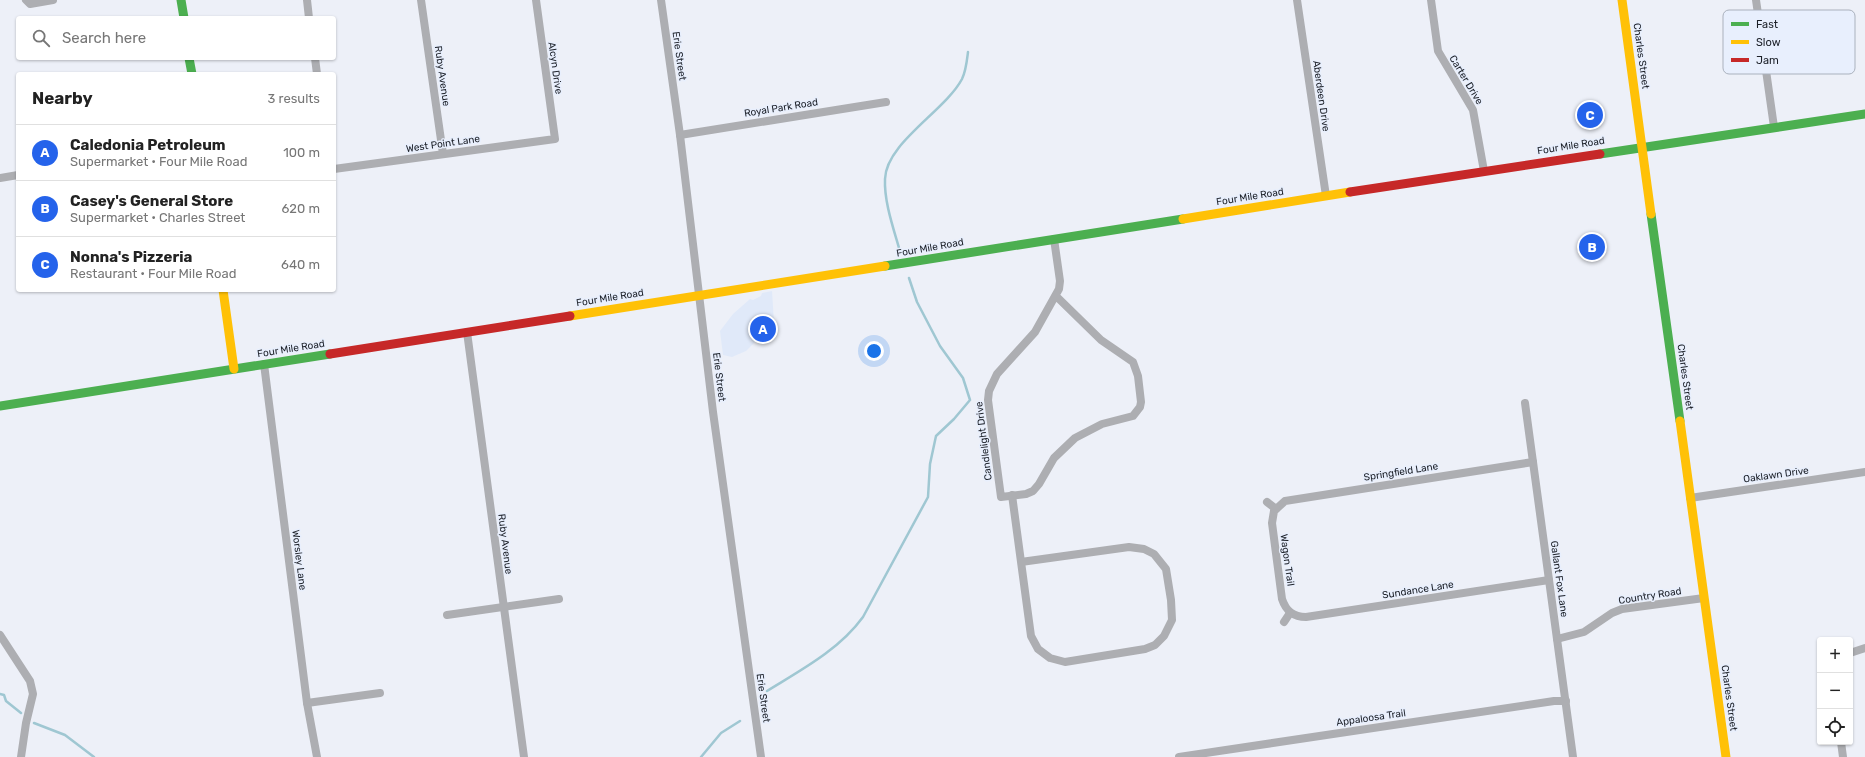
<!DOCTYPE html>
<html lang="en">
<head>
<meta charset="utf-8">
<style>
	:root { --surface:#fff; --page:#f2f2f2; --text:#222; --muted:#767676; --line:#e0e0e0; --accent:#2563eb }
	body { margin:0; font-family:Rubik,sans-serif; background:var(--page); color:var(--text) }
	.controls { position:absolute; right:12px; bottom:12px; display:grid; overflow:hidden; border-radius:4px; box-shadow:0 1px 3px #0004 }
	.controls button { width:36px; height:36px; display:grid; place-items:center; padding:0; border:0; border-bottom:1px solid var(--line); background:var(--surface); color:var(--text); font:20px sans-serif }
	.you { position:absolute; left:874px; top:351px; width:14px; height:14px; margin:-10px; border:3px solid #fff; border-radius:50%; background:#1a73e8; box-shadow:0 0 0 6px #1a73e833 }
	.badge { display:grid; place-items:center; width:26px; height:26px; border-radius:50%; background:var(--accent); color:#fff; font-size:13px; font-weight:700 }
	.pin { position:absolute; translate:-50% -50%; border:2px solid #fff; box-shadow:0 1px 4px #0006 }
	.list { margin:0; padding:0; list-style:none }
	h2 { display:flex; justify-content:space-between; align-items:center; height:52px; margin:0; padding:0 16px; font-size:17px }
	h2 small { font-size:13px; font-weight:400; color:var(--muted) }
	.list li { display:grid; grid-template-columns:26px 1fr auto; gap:12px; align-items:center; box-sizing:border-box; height:56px; padding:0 16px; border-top:1px solid var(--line) }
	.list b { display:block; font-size:15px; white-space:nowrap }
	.list p { margin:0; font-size:13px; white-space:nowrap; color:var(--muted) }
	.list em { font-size:13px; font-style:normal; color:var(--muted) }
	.icon { flex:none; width:22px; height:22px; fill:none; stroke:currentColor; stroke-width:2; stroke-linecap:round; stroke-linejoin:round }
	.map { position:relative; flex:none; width:1865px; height:757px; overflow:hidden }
	.search { position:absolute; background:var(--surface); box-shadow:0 1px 3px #0004; left:16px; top:16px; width:320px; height:44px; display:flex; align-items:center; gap:10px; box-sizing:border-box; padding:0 14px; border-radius:4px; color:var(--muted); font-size:15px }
	.panel { position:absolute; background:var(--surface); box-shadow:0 1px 3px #0004; left:16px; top:72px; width:320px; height:220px; border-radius:4px }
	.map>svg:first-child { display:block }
</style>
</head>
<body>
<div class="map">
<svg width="1865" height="757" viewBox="0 0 1865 757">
	<rect width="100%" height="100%" fill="#edf0f8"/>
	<path fill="#e0e9f9" d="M772,291L774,323L761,341L755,342L746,351L732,357L723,355L720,331L733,314L750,299L753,300L761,296L762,293Z"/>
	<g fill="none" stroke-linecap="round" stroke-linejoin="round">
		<g stroke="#9fc7d2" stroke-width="2.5">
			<path d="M899,248C893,227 884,201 885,179C886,143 945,111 962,79C966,71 967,60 968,52"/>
			<path d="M767,691C801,670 839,650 863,617L928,497L930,464L936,436L954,419L970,400L963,378L940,346L917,302L909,278"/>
			<path d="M0,694L4,695L6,701L21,713"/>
			<path d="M34,723L65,735L94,757"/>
			<path d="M701,757L721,733L740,721"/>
		</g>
		<g stroke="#adaeb2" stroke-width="8">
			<path d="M26,0L30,4L53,0"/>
			<path d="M307,0L309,18"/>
			<path d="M421,0L443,154"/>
			<path d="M661,0L680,135L713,412L761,757"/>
			<path d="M1297,0L1326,196"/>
			<path d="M1431,0L1438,51L1473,110L1484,171"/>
			<path d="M1756,0L1774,127"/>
			<path d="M315,58L317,74"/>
			<path d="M680,135L886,102"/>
			<path d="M334,169L555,139L536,0"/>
			<path d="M0,178L18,175"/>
			<path d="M1054,239L1060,281L1059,289L1035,332L997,374L989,391L988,400L1001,497L1026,494L1033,491L1039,484L1054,458L1075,438L1102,424L1133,416L1140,407L1141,402L1138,376L1133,362L1101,340L1056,296"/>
			<path d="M467,332L524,757"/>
			<path d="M264,364L307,703L317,757"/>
			<path d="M1525,403L1573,757"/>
			<path d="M1533,462L1285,501L1274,511L1272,523L1282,599C1286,611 1293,617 1306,617L1549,580"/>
			<path d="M1012,495L1031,636L1038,649L1050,658L1065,662L1145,649L1155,645L1164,636L1172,620L1171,600L1166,569L1154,554L1144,549L1129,547L1021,562"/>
			<path d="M1690,498L1865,472"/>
			<path d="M1267,502L1276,509"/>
			<path d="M447,615L559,599"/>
			<path d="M1284,622L1290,613"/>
			<path d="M0,635L30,681L33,694L26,723L21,757"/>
			<path d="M1557,639L1584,632L1612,613L1622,609L1704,598"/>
			<path d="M1850,653L1865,648"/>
			<path d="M307,703L380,693"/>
			<path d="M1841,742L1843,757"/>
			<path d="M1179,757L1554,701H1566"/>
		</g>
		<g stroke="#4caf50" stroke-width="9">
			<path d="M181,0L184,18"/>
			<path d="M189,58L192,74"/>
			<path d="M1600,154L1865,114"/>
			<path d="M1651,214L1680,421"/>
			<path d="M885,266L1183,219"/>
			<path d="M0,406L330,354"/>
		</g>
		<g stroke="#ffc107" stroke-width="9">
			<path d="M1622,0L1651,214"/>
			<path d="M1183,219L1350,192"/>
			<path d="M223,290L234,369"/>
			<path d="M570,316L885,266"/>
			<path d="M1680,421L1726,757"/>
		</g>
		<g stroke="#c62828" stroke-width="9">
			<path d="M1350,192L1600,154"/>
			<path d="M330,354L570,316"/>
		</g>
	</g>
	<g text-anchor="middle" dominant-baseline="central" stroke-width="3" stroke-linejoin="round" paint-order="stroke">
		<g font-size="10" fill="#1b1f27" stroke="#e8effd">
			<text transform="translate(679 56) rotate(82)">Erie Street</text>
			<text transform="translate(1641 56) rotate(82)">Charles Street</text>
			<text transform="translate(555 68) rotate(82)">Alcyn Drive</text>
			<text transform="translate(442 76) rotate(82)">Ruby Avenue</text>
			<text transform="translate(1466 80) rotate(59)">Carter Drive</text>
			<text transform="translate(1321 96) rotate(82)">Aberdeen Drive</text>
			<text transform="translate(781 108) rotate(-9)">Royal Park Road</text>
			<text transform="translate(443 144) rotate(-8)">West Point Lane</text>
			<text transform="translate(1571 146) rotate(-9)">Four Mile Road</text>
			<text transform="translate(1250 197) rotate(-9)">Four Mile Road</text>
			<text transform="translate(930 248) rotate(-10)">Four Mile Road</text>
			<text transform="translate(610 298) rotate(-9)">Four Mile Road</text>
			<text transform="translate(291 349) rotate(-9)">Four Mile Road</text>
			<text transform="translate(719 377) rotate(83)">Erie Street</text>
			<text transform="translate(1685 377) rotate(82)">Charles Street</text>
			<text transform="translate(984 441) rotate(-97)">Candlelight Drive</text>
			<text transform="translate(1401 472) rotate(-9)">Springfield Lane</text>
			<text transform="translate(1776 475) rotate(-8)">Oaklawn Drive</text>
			<text transform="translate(505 544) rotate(83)">Ruby Avenue</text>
			<text transform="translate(299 560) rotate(83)">Worsley Lane</text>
			<text transform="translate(1287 560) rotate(82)">Wagon Trail</text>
			<text transform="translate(1559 579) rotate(82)">Gallant Fox Lane</text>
			<text transform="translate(1418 590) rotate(-9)">Sundance Lane</text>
			<text transform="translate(1650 596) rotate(-9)">Country Road</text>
			<text transform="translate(763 698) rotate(82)">Erie Street</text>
			<text transform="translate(1729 698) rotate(82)">Charles Street</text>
			<text transform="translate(1371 718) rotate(-8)">Appaloosa Trail</text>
		</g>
	</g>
	<rect x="1723" y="10" width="132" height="64" rx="6" fill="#e8effd" stroke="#aab1bd" stroke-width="1"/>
	<rect x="1731" y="22" width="18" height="4" fill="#4caf50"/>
	<rect x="1731" y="40" width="18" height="4" fill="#ffc107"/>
	<rect x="1731" y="58" width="18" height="4" fill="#c62828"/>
	<g font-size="11" fill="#1b1f27">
		<text x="1756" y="28">Fast</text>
		<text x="1756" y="46">Slow</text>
		<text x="1756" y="64">Jam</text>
	</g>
</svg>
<div class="controls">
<button>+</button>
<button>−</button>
<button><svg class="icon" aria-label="locate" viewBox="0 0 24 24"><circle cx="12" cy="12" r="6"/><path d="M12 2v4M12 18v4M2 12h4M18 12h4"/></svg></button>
</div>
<div class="you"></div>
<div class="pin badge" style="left:763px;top:329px">A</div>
<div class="pin badge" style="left:1592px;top:247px">B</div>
<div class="pin badge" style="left:1590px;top:115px">C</div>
<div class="search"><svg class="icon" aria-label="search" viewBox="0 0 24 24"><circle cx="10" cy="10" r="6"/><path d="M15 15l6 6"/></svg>Search here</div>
<section class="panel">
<h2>Nearby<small>3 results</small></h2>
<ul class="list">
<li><span class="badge">A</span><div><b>Caledonia Petroleum</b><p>Supermarket · Four Mile Road</p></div><em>100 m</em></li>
<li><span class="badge">B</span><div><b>Casey's General Store</b><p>Supermarket · Charles Street</p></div><em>620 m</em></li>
<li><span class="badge">C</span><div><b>Nonna's Pizzeria</b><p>Restaurant · Four Mile Road</p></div><em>640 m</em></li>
</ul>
</section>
</div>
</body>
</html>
